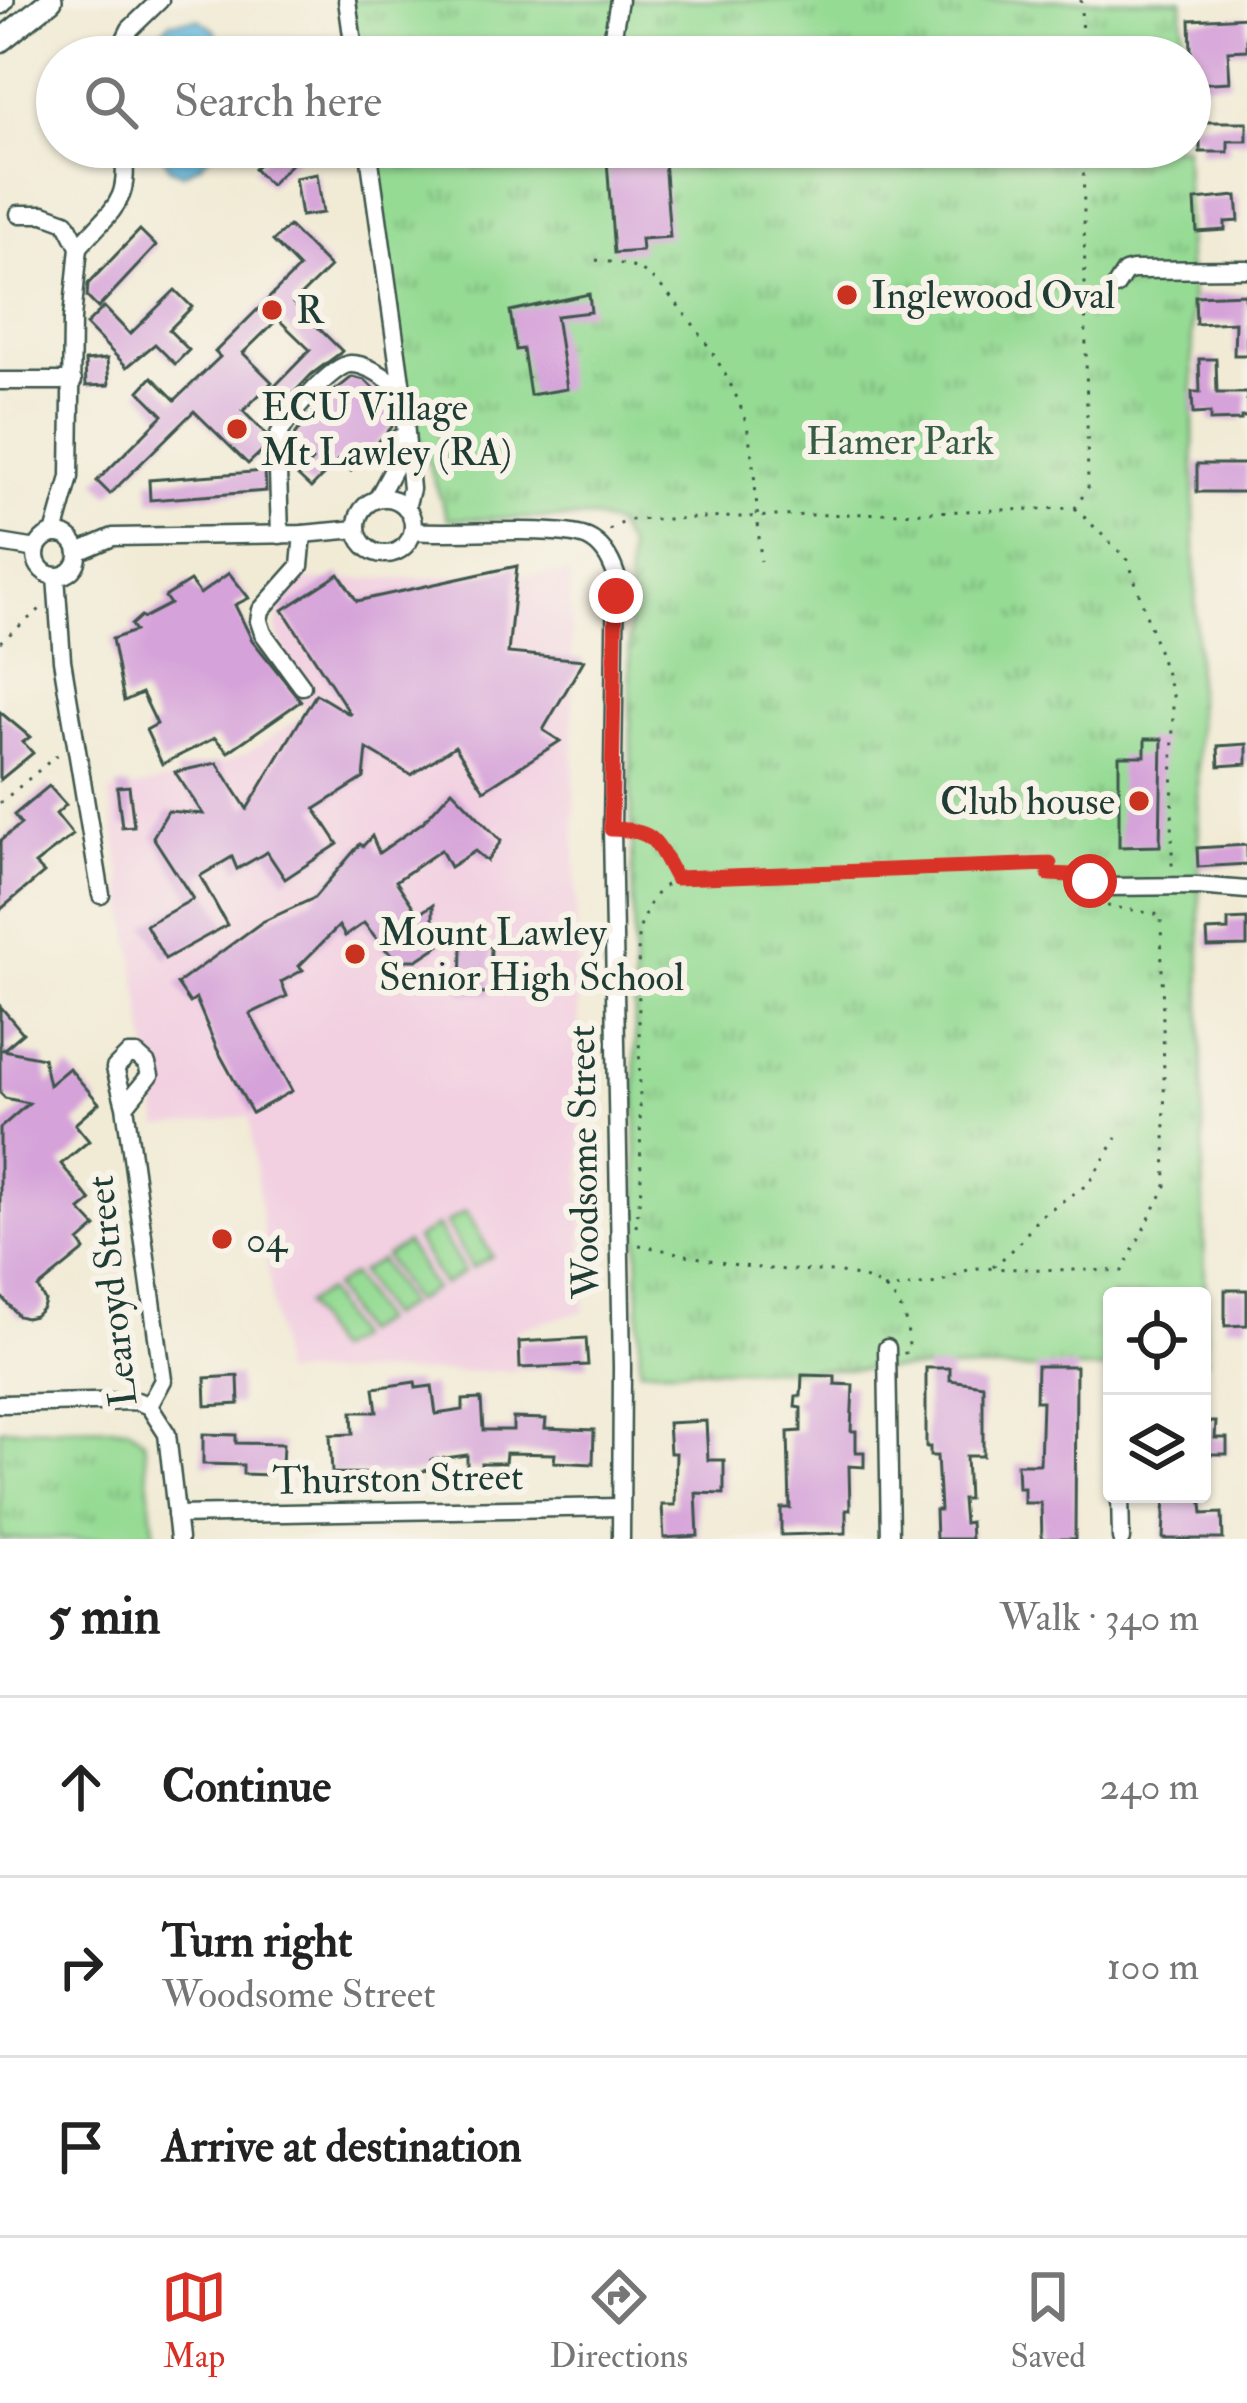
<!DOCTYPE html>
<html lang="en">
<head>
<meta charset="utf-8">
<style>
	:root { --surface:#fff; --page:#f6f6f6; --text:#222; --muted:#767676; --line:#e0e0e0; --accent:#d93025 }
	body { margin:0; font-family:"IM FELL Double Pica",serif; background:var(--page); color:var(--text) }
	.controls { position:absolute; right:36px; bottom:36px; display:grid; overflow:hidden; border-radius:12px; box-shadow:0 3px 9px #0004 }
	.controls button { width:108px; height:108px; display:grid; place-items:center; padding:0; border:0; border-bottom:3px solid var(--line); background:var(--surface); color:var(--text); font:60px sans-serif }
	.stop { position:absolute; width:36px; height:36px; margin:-27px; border:9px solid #d93025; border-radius:50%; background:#fff }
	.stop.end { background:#d93025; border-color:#fff; box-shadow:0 3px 12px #0008 }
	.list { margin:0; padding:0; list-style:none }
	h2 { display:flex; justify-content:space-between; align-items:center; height:156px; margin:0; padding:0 48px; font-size:51px }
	h2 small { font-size:39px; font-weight:400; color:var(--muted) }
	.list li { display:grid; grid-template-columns:78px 1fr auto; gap:36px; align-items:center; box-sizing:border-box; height:180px; padding:0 48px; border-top:3px solid var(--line) }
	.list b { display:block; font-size:45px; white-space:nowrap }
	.list p { margin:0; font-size:39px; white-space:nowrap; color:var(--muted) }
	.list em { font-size:39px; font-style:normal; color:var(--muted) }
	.icon { flex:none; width:66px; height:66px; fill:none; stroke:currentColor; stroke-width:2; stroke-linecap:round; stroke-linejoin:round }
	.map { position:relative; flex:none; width:1247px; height:1539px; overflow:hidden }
	.search { position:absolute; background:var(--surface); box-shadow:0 3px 9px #0004; left:36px; right:36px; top:36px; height:132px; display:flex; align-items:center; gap:30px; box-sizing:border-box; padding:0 42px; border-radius:66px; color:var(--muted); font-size:45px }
	.sheet { height:696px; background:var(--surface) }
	nav { display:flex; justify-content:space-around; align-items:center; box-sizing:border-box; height:168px; border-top:3px solid var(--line); background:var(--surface); font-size:33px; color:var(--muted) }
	nav a { display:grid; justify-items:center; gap:6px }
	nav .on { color:var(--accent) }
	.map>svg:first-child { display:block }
</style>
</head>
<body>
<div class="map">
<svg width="1247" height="1539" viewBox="0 0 1247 1539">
	<defs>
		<pattern id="park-tufts" width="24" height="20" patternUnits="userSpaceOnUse" patternTransform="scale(3)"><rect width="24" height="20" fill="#96db94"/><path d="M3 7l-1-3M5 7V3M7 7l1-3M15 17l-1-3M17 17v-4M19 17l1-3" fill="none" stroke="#7ab37a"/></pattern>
	</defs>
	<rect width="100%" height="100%" fill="#f7f3e8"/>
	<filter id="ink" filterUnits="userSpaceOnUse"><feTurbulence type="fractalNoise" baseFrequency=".00833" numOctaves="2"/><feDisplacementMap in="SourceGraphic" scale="24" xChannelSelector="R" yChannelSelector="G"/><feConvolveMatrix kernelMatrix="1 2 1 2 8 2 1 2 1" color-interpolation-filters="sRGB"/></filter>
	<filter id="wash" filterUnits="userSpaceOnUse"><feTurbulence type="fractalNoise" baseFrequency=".004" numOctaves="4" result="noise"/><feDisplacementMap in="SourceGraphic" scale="48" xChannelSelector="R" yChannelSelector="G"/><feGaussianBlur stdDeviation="2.7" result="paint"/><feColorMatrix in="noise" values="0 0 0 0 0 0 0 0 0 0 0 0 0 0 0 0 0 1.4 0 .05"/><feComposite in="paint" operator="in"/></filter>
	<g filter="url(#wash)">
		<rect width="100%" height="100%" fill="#f1ebd5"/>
		<path fill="#f2cfe1" d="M570,574L584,1311L517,1329V1371L281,1374L249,1116L159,1127L109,793L180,778L246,754L305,714L277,630L283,581Z"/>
		<g fill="#96db94" stroke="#5a8c64" stroke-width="3">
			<path d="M466,1211L492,1256L472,1268L446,1223Z"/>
			<path d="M437,1226L464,1272L443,1285L416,1239Z"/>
			<path d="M406,1243L434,1289L413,1302L385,1256Z"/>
			<path d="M380,1260L407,1305L387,1317L360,1272Z"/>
			<path d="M352,1275L380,1321L360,1333L333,1287Z"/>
			<path d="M326,1291L354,1338L333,1351L305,1304Z"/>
		</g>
		<g fill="url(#park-tufts)" stroke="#5a8c64" stroke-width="3">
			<path d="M350,0H1182L1183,57H357Z"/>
			<path d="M370,147H1185L1188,269L1191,270L1206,1360H1202V1296H1112V1369H640L628,547L614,525L594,518L448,519L402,389Z"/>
			<path d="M128,1427L144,1441L155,1539H0V1429Z"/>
		</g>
		<g fill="#64bae0" stroke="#427c8a" stroke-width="3">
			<path d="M198,19L215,30L219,44L214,57H151L157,36L171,22Z"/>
			<path d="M159,147H215L202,164L183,174L169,168Z"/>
		</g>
		<g id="blocks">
			<g fill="#d5a2d9">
				<path d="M1247,17V50L1228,51L1230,82L1192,84L1190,20Z"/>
				<path d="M1193,122H1247V141H1228V152H1200V135H1192Z"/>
				<path d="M277,147H308L270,185L254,169Z"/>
				<path d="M663,147L670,237L641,239L642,251L614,253L606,148Z"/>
				<path d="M317,174L323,213L301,216L295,178Z"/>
				<path d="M1237,196L1239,221L1225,222V230L1197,232L1195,200Z"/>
				<path d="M289,226L330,267L293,303L342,351L339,354L312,374L287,400L274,387L310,350L278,319L243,353L272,382L243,411L266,434L265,448L248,464L194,411L110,494L97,481L163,415L139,391L152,377L175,400L220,357L215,352L299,268L273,241Z"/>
				<path d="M140,230L156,246L98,308L87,297L88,284Z"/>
				<path d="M175,290L192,307L169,330L189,350L175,364L155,344L127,367L86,325L104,307L130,334Z"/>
				<path d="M589,294L591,312L556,316L567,389L530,395L523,349L516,350L510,311Z"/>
				<path d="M1245,294L1247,355H1234L1235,322L1196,324L1195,296Z"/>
				<path d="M107,359L109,385L86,386L85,361Z"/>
				<path d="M1199,359H1216L1217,393H1247V417H1241V420L1210,421V413L1193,414L1192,392H1200Z"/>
				<path d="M352,377L365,380L391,406L392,427L351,471L339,459L311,488L298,476L312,461L291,440L318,404Z"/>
				<rect x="1197" y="464" width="50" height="28"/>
				<path d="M265,471L266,491L150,500L149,480Z"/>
				<path d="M517,566L508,653L584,660L543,730L560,741L484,790L455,746L411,775L367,749L364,778L315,809L338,844L285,879L267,852L237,869L232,857L200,876L227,925L165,959L146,925L193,899L153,837L168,811L203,814L175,772L217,763L247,809L316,694L351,715L283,610L339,574L357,601Z"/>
				<path d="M229,573L249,598L235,605L252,640L301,701L228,752L215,738L162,764L146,730L157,724L142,693L124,701L112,639L135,631L131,625L141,616L143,618L170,604L165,597L190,581L200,594Z"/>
				<path d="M0,712L30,737L23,742L33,753L0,780Z"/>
				<path d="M1145,739H1162L1160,846L1119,847V756H1145Z"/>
				<path d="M1247,744V764L1219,766L1218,746Z"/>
				<path d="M49,786L66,805L56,814L73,835L35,864L44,873L0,910V841L21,824L14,815Z"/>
				<path d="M129,786L134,826L122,827L117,787Z"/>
				<path d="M452,790L501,841L487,861L475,851L450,867L441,850L396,881L418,914L433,905V924L440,933V945L417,960H400L386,950L364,923L345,936L339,926L299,966L303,970L281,982L287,996L250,1014L292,1091L252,1113L217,1049L196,999L190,1003L177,984L262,922L314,898L360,844L363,846L372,836L379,853L423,822Z"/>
				<path d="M1247,845V864L1198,867L1197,848Z"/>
				<path d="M1247,919V946L1208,947L1207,931L1228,930V920Z"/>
				<path d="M462,946H491L490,994L461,993Z"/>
				<path d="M0,1006L23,1033L3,1050L43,1058L49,1085L69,1068L99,1103L75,1124L89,1141L61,1164L91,1201L80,1210L96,1227L79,1242L85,1250L38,1288L45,1301L43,1308L35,1316L26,1318L18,1316L0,1295V1128L29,1103L5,1098L0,1093Z"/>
				<path d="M1225,1290H1247V1325L1225,1326Z"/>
				<path d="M586,1338L588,1365L520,1368L519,1342Z"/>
				<path d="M1037,1366H1076L1075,1539H1042L1041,1503H1024V1488H1018L1017,1464H1040L1042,1401H1036Z"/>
				<path d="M926,1368H950V1380L983,1385V1456H966L968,1499H962L964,1523L970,1522L971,1539H936L935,1510H940L937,1456H930V1447H926Z"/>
				<path d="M802,1375L835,1376V1384L853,1385L851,1431H856V1452H864V1467L849,1466L850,1510H846V1533L781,1535V1508H790L788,1432L801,1431V1408L795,1407L796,1396H801Z"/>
				<path d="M238,1376L239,1404L206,1406L205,1378Z"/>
				<path d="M415,1382L416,1388L432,1386L436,1414L463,1410V1400L481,1399L483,1430H513V1418L546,1419L545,1428L594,1430L593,1464L554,1462L555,1454L506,1453L505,1463H481V1469L467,1468V1455L431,1460L432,1469L410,1474L332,1473L330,1435L353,1434L352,1412H377L374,1388Z"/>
				<path d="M706,1421L708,1460H724V1494L696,1493L698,1536L664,1538L662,1505H675L676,1453H670L668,1423Z"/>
				<path d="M1202,1422H1216L1215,1438H1227V1454H1202Z"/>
				<path d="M203,1434L236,1435V1443L283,1444L282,1466H271V1475L243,1474V1465L203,1464Z"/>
				<path d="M1165,1494H1201L1203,1514L1222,1513L1223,1539H1163Z"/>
			</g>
		</g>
	</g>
	<g filter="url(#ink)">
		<use href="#blocks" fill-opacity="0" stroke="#3e574c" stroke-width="3"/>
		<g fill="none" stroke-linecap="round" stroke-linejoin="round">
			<defs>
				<g id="minor">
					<path d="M347,0L355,57"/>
					<path d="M116,57L130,29L160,0"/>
					<path d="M609,57L619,0"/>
					<path d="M368,147L402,389L411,489L406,508"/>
					<path d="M19,214H44L66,222L79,247L72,319L70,477L54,534"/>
					<path d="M79,247C114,206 131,204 123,147"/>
					<path d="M1116,286L1125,272L1133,270L1247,269"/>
					<path d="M0,381H73"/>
					<circle cx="385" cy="526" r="28"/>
					<path d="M377,499L396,464L399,438"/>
					<path d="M413,531C452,535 561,525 588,538C603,545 611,560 616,575L612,829L622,1367L621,1539"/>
					<circle cx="57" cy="555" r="21"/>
					<path d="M280,535L277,439C283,421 332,365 350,364C368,363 388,380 402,389"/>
					<path d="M0,543L37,549"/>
					<path d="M78,552L113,537L303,534L357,529"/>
					<path d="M56,576L62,660L101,895"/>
					<path d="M302,686L263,633L259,621L261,610L300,566L303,534"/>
					<path d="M1106,887L1197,886L1247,890"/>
					<path d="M125,1106L150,1075L147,1064L137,1055H128L115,1068L125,1106L163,1380L149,1406"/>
					<path d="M887,1348L890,1539"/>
					<path d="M0,1404L137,1401L149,1406"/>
					<path d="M149,1406L167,1434L179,1539"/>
					<path d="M1120,1494L1121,1539"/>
					<path d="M176,1515L620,1507"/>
				</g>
				<g id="major">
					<path d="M0,3L3,0"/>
					<path d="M0,41L51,0"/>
				</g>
			</defs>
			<use href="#minor" stroke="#3e574c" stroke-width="21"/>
			<use href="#major" stroke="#3e574c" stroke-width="26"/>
			<g stroke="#3e574c" stroke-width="3" stroke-dasharray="3 9" stroke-linecap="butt">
				<path d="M1081,0L1082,57"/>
				<path d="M596,260C614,263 634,264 649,276C685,304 740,387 748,431C756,474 757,519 761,561"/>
				<path d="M1075,508L1128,560L1173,695L1172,870"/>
				<path d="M609,530L628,520L1075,508L1088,488L1083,147"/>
				<path d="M0,642L44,606"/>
				<path d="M0,803L62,751"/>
				<path d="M631,830L652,835L676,878L1050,864L1049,874L1093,876"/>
				<path d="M636,1227L641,1187L638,934C646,909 652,892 676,878"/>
				<path d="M639,1245C676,1252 713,1262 751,1267C819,1277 909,1252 909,1352L901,1354"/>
				<path d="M993,1267L1018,1245L1039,1217L1088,1184L1117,1138"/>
				<path d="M884,1289L938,1283L972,1268L1122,1271L1166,1186L1161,915L1090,903L1086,891L1091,880"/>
			</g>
			<use href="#minor" stroke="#fff" stroke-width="16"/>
			<use href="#major" stroke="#fff" stroke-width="21"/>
		</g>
	</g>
	<g fill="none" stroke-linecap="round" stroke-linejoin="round" filter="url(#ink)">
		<path stroke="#d93025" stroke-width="15" d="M616,596L611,829C657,830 655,841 676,878L1050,864L1049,874L1095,876L1090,881"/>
	</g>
	<g fill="#c8321e" stroke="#f7f3e8" stroke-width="4.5">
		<circle cx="847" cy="295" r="12"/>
		<circle cx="272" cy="310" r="12"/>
		<circle cx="237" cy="429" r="12"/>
		<circle cx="1139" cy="801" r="12"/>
		<circle cx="355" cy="954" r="12"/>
		<circle cx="222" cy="1239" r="12"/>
	</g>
	<g text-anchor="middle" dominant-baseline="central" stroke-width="12" stroke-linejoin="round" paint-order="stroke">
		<g font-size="39" fill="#1f3d34" stroke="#f7f3e8" text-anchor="start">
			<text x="871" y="295">Inglewood Oval</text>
			<text x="296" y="310">R</text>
			<text x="261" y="407">ECU Village<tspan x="261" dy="45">Mt Lawley (RA)</tspan></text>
			<text x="1115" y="801" text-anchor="end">Club house</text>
			<text x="379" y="932">Mount Lawley<tspan x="379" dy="45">Senior High School</tspan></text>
			<text x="246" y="1239">04</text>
		</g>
		<g font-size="39" fill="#375d47" stroke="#f7f3e8">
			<text x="900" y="441">Hamer Park</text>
		</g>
		<g font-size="39" fill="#1f3d34" stroke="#f7f3e8">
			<text transform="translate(584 1162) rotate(-91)">Woodsome Street</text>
			<text transform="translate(112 1291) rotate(-96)">Learoyd Street</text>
			<text transform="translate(398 1479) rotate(-1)">Thurston Street</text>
		</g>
	</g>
</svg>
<div class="controls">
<button><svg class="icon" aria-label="locate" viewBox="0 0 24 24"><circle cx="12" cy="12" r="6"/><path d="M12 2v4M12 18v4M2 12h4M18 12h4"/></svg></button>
<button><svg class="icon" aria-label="layers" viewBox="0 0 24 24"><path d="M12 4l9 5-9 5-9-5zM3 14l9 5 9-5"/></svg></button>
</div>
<div class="stop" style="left:1090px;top:881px"></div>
<div class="stop end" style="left:616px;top:596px"></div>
<div class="search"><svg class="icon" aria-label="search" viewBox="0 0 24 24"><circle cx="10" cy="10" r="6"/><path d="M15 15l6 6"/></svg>Search here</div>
</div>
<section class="sheet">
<h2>5 min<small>Walk · 340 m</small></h2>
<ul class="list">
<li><svg class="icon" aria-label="ahead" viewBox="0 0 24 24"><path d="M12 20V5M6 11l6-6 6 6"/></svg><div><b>Continue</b></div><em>240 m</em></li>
<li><svg class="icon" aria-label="right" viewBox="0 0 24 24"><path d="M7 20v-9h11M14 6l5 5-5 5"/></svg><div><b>Turn right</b><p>Woodsome Street</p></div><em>100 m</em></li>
<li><svg class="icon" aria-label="arrive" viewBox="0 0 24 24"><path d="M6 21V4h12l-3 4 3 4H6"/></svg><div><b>Arrive at destination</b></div></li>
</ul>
</section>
<nav>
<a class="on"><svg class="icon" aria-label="map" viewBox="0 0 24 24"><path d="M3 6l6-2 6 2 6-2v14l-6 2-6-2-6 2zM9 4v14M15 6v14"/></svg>Map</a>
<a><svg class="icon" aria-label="directions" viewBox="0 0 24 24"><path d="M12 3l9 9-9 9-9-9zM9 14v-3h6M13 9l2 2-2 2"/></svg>Directions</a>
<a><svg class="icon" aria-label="saved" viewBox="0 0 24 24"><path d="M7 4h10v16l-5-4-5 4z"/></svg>Saved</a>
</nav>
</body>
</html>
